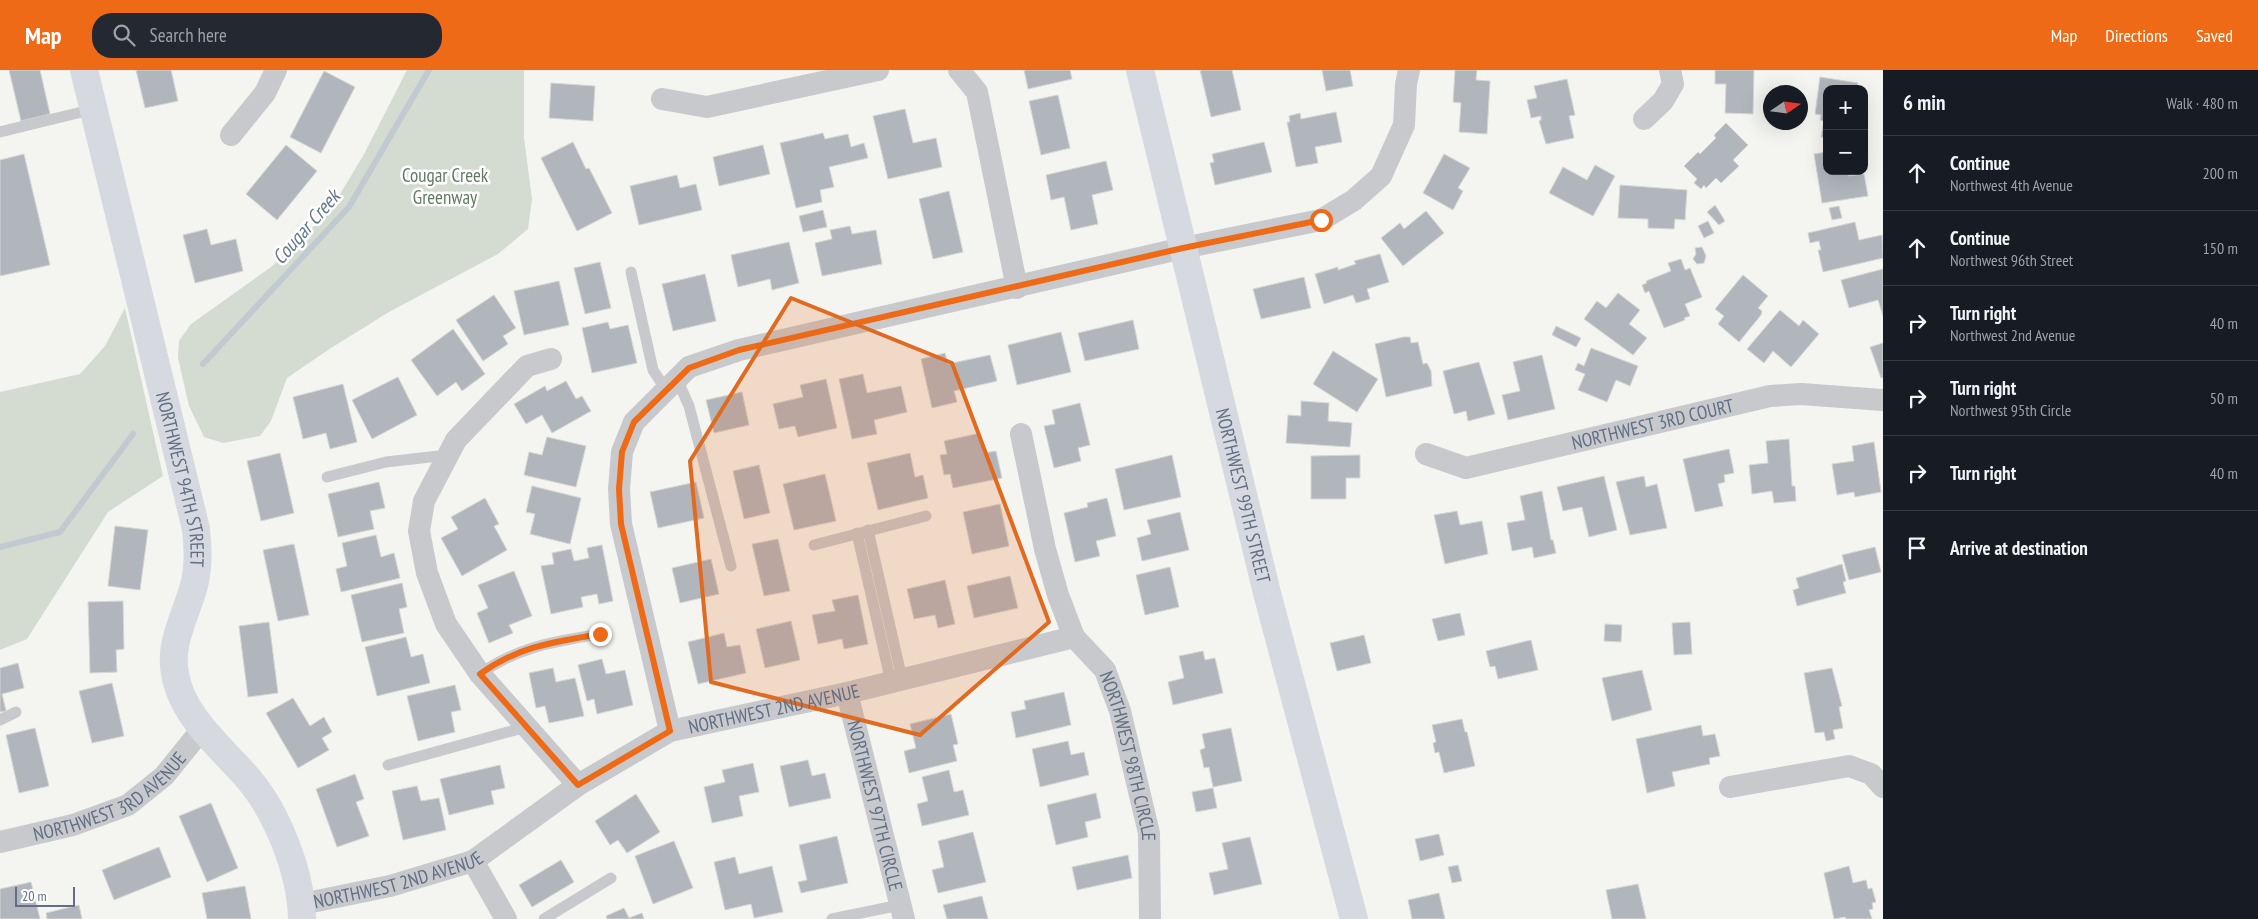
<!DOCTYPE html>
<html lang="en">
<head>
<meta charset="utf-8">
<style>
	:root { --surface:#171b24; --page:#242831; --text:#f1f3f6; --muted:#9ea1a6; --line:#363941; --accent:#ef6a16 }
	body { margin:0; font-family:"PT Sans Narrow",sans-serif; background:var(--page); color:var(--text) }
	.controls { position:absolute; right:15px; top:15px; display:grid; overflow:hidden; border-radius:10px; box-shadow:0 5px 20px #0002 }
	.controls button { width:45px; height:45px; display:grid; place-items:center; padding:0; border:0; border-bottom:1px solid var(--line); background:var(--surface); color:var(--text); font:25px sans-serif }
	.compass { position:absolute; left:1763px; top:15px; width:45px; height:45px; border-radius:50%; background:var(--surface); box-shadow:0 5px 20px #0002; rotate:77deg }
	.scale { position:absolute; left:15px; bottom:12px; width:60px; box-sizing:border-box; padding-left:5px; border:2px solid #616f84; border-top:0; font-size:14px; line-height:18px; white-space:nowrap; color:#616f84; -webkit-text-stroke:4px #fff; paint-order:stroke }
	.stop { position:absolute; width:15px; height:15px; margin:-11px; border:4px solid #ef6a16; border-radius:50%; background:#fff }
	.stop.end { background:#ef6a16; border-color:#fff; box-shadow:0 1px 5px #0008 }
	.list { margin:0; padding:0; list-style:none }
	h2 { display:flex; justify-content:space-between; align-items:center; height:65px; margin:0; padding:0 20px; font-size:21px }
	h2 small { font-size:16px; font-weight:400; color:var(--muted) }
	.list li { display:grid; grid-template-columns:32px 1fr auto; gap:15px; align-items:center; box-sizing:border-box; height:75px; padding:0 20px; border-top:1px solid var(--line) }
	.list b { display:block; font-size:19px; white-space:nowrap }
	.list p { margin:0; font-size:16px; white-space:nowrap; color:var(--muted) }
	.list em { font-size:16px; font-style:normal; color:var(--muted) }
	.icon { flex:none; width:28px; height:28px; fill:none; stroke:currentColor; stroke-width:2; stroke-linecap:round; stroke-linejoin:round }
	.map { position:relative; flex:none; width:1883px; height:849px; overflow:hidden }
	header { display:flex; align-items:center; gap:30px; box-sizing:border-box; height:70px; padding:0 25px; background:var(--accent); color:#fff }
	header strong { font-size:24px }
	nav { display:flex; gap:28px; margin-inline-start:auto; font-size:18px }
	.search { width:350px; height:45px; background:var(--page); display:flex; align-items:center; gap:12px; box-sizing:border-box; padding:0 18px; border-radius:20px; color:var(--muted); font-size:19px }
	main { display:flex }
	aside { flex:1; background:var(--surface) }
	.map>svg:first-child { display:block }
</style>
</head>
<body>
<header>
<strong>Map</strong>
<div class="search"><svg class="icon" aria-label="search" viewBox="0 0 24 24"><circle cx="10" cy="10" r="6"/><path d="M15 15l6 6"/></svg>Search here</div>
<nav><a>Map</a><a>Directions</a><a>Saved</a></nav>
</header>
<main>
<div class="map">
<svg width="1883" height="849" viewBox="0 0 1883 849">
	<rect width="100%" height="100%" fill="#f4f5f0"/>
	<g fill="#d4dcd1">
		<path d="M407,0H524V68L532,129L528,159L498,184L389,242L331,278L287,308L271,351L260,366L223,373L204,367L189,336L178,288L179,271L191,254L271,197L329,142L363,86Z"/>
		<path d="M125,238L163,406L108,442L27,569L0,580V322L80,304L105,276Z"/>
	</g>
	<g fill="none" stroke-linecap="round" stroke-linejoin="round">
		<g stroke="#c1cad1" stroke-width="6">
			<path d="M203,294L349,137L429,0"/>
			<path d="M0,477L60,462L133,364"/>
		</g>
	</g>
	<g fill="#b1b6bd" stroke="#d6d6d3">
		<path d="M9,0H40L50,44L21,51Z"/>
		<path d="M136,0H171L178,31L145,38Z"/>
		<path d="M1024,0H1070L1072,9L1028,19Z"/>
		<path d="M1200,0H1232L1241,40L1211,47Z"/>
		<path d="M1322,0H1350L1353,16L1326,21Z"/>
		<path d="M1455,0H1477L1476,10L1490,11L1487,64L1459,62L1461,33L1453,32Z"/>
		<path d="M1715,0H1754L1753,44L1725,43L1726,14H1715Z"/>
		<path d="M324,1L355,17L321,83L290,67Z"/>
		<path d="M1820,7L1858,13L1857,19H1827V68L1821,67L1824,51L1820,50L1821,45L1815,44Z"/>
		<path d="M1567,9L1575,45L1569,46L1574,68L1546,74L1539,51L1541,50V46L1531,48L1527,30L1537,28L1534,16Z"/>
		<path d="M551,13L595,16L593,51L549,48Z"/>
		<path d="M1058,25L1070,78L1041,85L1029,31Z"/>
		<path d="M905,39L913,73L936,68L942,97L888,109L873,46Z"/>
		<path d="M1336,42L1342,72L1315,77L1318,93L1296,97L1287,52H1290L1289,46L1300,43L1301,49Z"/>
		<path d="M1726,53L1748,75L1733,90L1739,96L1721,113L1716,108L1706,118L1704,115L1701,119L1694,113L1697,109L1684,96L1698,82L1700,84L1716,68L1714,65Z"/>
		<path d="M823,63L825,69L848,64L851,77L864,73L868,88L829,97L834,117L820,120L822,132L796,138L780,73Z"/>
		<path d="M573,72L586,99L589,98L612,143L577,161L541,88Z"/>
		<path d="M1264,72L1272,102L1215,115L1210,93L1214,92L1212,84Z"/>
		<path d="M286,75L317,101L277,150L246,124Z"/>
		<path d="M763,75L770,104L719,116L713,87Z"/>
		<path d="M1827,82V101H1848L1849,106L1864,104L1868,126L1822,133L1814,84Z"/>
		<path d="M24,84L50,195L0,206V90Z"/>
		<path d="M1444,84L1470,98L1458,118L1463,121L1453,140L1423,123Z"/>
		<path d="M1106,91L1113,120L1092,125L1098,154L1071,160L1064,127L1051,130L1046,105Z"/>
		<path d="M1595,95L1615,106L1593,146L1549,123L1563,97L1587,110Z"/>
		<path d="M677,105L680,118L696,114L702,140L639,155L630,116Z"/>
		<path d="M1620,115L1687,120L1685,150L1675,149L1674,159L1648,158V149L1618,148Z"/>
		<path d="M949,121L963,182L933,189L919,129Z"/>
		<path d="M1715,135L1725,151L1719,155L1707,142Z"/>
		<path d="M1839,136L1842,148L1832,150L1829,138Z"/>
		<path d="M823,140L827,157L803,162L799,146Z"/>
		<path d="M1426,141L1444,163L1403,196L1381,168L1400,153L1404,159Z"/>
		<path d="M1708,151L1714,163L1704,168L1698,156Z"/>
		<path d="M1855,152L1859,170L1882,165L1883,188L1823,202L1818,180H1821L1819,171L1810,173L1808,163Z"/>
		<path d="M850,156L852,164L876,160L882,194L822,206L815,173L832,169L830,160Z"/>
		<path d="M207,159L211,175L236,169L243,201L195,213L183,165Z"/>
		<path d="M789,172L799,213L772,220L770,209L738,217L731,185Z"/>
		<path d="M1702,177L1706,186L1704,193L1697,194L1693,189L1696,184L1695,178Z"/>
		<path d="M1380,184L1389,212L1367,219L1370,229L1356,233L1353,225L1324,234L1315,204L1338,197V200L1356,194L1354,191Z"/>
		<path d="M1681,189L1685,200L1690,198L1702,227L1685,234L1690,246L1684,248L1685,250L1664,258L1649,221L1645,223L1642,215L1647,213L1646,211L1671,201L1668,193Z"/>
		<path d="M600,192L611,238L585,244L574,198Z"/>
		<path d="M1883,199V246L1878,230L1849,238L1841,210Z"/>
		<path d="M705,204L716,251L673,261L662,214Z"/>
		<path d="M1743,205L1768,226L1758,238L1762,241L1761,245L1739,272L1718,254L1724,246L1715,239Z"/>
		<path d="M1304,207L1311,238L1261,249L1253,219Z"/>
		<path d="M559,211L569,255L524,265L514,221Z"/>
		<path d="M1618,223L1640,240L1629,254L1647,268L1633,285L1584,249L1597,231L1606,238Z"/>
		<path d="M494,225L516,258L503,266L508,274L483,291L456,250Z"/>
		<path d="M1780,240L1799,256L1803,250L1819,264L1791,297L1773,281L1764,293L1747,279Z"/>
		<path d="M1133,250L1139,279L1085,291L1078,263Z"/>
		<path d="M608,252L610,259L628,255L637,293L592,303L582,258Z"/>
		<path d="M1556,256L1581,268L1576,277L1552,265Z"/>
		<path d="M453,259L485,304L462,321L456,312L437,326L411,290Z"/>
		<path d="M1061,262L1071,302L1017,315L1008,275Z"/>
		<path d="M1403,267H1410L1411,273L1418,272L1423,294L1427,293L1431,301L1432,316L1386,327L1375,274Z"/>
		<path d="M1883,273V307L1881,308L1870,277Z"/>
		<path d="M1591,278L1638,296L1630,316L1616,310L1607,332L1578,320L1585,304L1575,300L1578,293L1584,296Z"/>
		<path d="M1333,281L1378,309L1357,342L1313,314Z"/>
		<path d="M945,283L948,294L990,285L997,311L954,321L957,332L932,338L921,289Z"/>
		<path d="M1542,285L1555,339L1508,350L1502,325L1520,321L1513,292Z"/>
		<path d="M1479,292L1495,344L1468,351L1466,341L1454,344L1443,301Z"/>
		<path d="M863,304L867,323L901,316L907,342L874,350L877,364L852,369L839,309Z"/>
		<path d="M398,307L417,345L372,369L352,330Z"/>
		<path d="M826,309L837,358L798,367L795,356L779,359L773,334L803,327L800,315Z"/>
		<path d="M566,311L576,329L582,326L591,341L552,363L542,345L526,354L514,334L545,316L547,321Z"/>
		<path d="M343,314L357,372L330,379L326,363L303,369L293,327Z"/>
		<path d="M742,322L749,355L714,363L706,330Z"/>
		<path d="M1301,331L1329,333L1328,351L1352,353L1350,377L1286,373L1288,345L1301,346Z"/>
		<path d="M1080,333L1090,375L1078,378L1081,391L1054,398L1044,356L1055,354L1052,340Z"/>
		<path d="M980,363L984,383L996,381L1002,408L953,418L950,404L944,405L940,385L947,384L944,371Z"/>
		<path d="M547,367L586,376L576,417L524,405L529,382L542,385Z"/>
		<path d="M1789,369L1792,416H1795L1796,431L1774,433L1772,421L1752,424L1749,395L1768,393L1766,371Z"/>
		<path d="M1874,372L1881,422L1855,427L1854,422L1837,425L1832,394L1854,391L1852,376Z"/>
		<path d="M1729,379L1734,403L1724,405L1725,412L1718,414L1723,436L1695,442L1683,389Z"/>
		<path d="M280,383L294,443L261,451L247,391Z"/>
		<path d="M910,383L915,407L923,405L928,428L878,440L867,393Z"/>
		<path d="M1172,385L1181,427L1124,440L1115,399Z"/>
		<path d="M1360,385V408H1346V429H1311V386Z"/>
		<path d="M759,395L770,443L744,449L733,401Z"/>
		<path d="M825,404L836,451L794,460L783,414Z"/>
		<path d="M1604,406L1617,460L1589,467L1582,437L1563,441L1557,417Z"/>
		<path d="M1644,406L1646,417L1657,414L1667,458L1630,465L1616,412Z"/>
		<path d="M379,412L385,438L370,441L374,459L338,467L328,424Z"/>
		<path d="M696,412L704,448L658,458L650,422Z"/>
		<path d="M532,416L581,428L570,474L530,464L535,444L526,442Z"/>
		<path d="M1542,421L1551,470H1553L1556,483L1534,488L1532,477L1512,481L1507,453L1525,450L1520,426Z"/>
		<path d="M485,428L499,454L494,456L507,480L462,506L441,468L458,459L451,447Z"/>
		<path d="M1107,428L1116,466L1096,471L1100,486L1075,492L1064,443L1088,437L1087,433Z"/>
		<path d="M1000,434L1009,476L972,484L963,442Z"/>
		<path d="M1457,441L1460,455L1482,451L1488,484L1445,494L1434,445Z"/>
		<path d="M1180,442L1189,480L1142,491L1137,468L1151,464L1147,450Z"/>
		<path d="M115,456L148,460L140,520L108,516Z"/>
		<path d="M376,465L381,487L394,483L400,508L341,522L336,499L347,496L342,473Z"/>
		<path d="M778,469L790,521L764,526L752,474Z"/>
		<path d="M294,474L309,545L278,551L263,480Z"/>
		<path d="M602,475L613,531L599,534L597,524L581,527L583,537L551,544L541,496L554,494L552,483L571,479L574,491L589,488L587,478Z"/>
		<path d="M1875,477L1881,502L1849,510L1842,485Z"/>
		<path d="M711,489L719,524L680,533L672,498Z"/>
		<path d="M1842,494L1846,511L1843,512L1846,523L1797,536L1793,520L1799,518L1796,508Z"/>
		<path d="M1170,497L1179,537L1145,545L1136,505Z"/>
		<path d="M514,501L532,546L509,555L513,563L489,573L477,543L488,538L478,515Z"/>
		<path d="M1010,506L1018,538L974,548L967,516Z"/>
		<path d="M945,510L955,554L938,558L935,545L914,549L907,519Z"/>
		<path d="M402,513L407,537L399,539L404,563L362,572L351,525Z"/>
		<path d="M858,525L868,574L844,579L842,569L818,574L812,545L835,541L832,530Z"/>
		<path d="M123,531L124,579L116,580L117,602L90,603L88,532Z"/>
		<path d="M1460,543L1465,565L1438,571L1432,549Z"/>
		<path d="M791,551L800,590L765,598L756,559Z"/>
		<path d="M269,552L278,623L248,627L239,556Z"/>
		<path d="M1690,552L1692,584L1674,585L1672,553Z"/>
		<path d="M1605,554L1622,555L1621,572L1604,571Z"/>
		<path d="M724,563L727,577L740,575L746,603L698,614L688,572Z"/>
		<path d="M1364,565L1371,593L1337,601L1330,573Z"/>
		<path d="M406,567L411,587L423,584L430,613L377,626L365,577Z"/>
		<path d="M1531,570L1538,600L1498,609L1495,596L1490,597L1486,581Z"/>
		<path d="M1203,581L1205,590L1215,588L1223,623L1173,635L1168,612L1184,608L1179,586Z"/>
		<path d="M602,589L606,604L625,600L633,635L597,644L594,629L587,631L578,595Z"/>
		<path d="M18,593L24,618L2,624L6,641L0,642V598Z"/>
		<path d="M553,598L556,612L575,608L584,646L549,653L545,636L536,638L529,603Z"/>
		<path d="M1832,598L1842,636L1839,637L1843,658L1833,660L1835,669L1826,671L1824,662L1815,663L1804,603Z"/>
		<path d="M1642,600L1652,640L1612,651L1602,608Z"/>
		<path d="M112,613L124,666L92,673L79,621Z"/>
		<path d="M455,615L461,640L451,642L455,662L418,671L407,626Z"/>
		<path d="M1064,622L1071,655L1016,668L1011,642L1026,639L1024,631Z"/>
		<path d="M293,628L310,656L324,647L332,662L322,668L329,680L298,698L266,643Z"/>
		<path d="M951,644L958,674L953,675L957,691L909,703L904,681L916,678L910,654Z"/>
		<path d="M1462,649L1465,662H1467L1475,696L1444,703L1439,682L1435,683L1433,673L1436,672L1432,655Z"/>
		<path d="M1701,655L1703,666L1715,664L1720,686L1709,688L1710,694L1672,702L1675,716L1647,723L1636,669Z"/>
		<path d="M35,658L49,716L19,723L6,665Z"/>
		<path d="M1231,658L1242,711L1213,717L1209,697L1204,698L1200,680L1205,678L1202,664Z"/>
		<path d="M1068,671L1071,685L1084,682L1089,705L1040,717L1032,679Z"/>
		<path d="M808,690L812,706L825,703L831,728L789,737L780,696Z"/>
		<path d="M753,693L759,722L739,726L743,746L712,753L704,717L725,712L722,700Z"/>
		<path d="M500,695L505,718L491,721L494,734L449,745L440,709Z"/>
		<path d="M949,700L954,722L963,720L969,745L922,756L917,734L928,731L922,707Z"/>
		<path d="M355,704L364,729L356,732L369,766L337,777L316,719Z"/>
		<path d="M417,716L421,731L439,728L446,760L403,770L392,721Z"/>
		<path d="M1213,718L1217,738L1196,742L1192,722Z"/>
		<path d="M1096,723L1101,748L1085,752L1088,767L1056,775L1047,735Z"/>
		<path d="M636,724L660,762L627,783L618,770L610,775L595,751Z"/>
		<path d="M211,733L238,798L207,812L179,746Z"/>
		<path d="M973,762L986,812L938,823L932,800L944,797L938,771Z"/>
		<path d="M1439,764L1444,785L1420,791L1415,769Z"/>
		<path d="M837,766L848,813L801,823L798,812L807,810L799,775Z"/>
		<path d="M1250,767L1262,814L1214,825L1209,803L1228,799L1222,773Z"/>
		<path d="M674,771L693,818L653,834L635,786Z"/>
		<path d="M159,777L171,807L114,830L102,800Z"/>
		<path d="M1128,785L1132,808L1077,820L1072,797Z"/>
		<path d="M735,787L739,804L772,796L783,842L754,848L751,834L725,840L714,792Z"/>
		<path d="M561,790L574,812L532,837L519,815Z"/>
		<path d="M1458,795L1462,811L1452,813L1448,797Z"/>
		<path d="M1849,796L1853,813L1866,810L1868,819L1872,818L1876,832L1872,833L1873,839L1869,840L1872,849H1846L1845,847L1834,849L1824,803Z"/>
		<path d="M31,812L40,849H0V819Z"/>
		<path d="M1638,814L1646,849H1612L1606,820Z"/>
		<path d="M245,816L251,849H207L202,823Z"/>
		<path d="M1439,823L1445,849H1412L1408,830Z"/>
		<path d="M982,826L988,849H947L943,835Z"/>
		<path d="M79,835L82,849H47L46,843Z"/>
		<path d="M624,838L629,848L642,843L644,849H607L606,846Z"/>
	</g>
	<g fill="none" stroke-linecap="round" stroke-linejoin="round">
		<g stroke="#c7c9cd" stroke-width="11">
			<path d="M0,62L94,39"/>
			<path d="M631,202L653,300L666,320"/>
			<path d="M677,309L689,336L731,496"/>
			<path d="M327,407L386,392L448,385"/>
			<path d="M868,460L902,609"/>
			<path d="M857,463L891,612"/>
			<path d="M814,475L926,446"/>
			<path d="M480,604C519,576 554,572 600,564"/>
			<path d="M0,650L16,642"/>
			<path d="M388,695L526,657"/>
			<path d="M544,849L611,808"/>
			<path d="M832,849L900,835"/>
		</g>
		<g stroke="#c7c9cd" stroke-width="22">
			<path d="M959,0L977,22L1017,218"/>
			<path d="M662,29L707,37L878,0"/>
			<path d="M1644,49L1663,31L1673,14L1670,0"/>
			<path d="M231,65L265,23L276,0"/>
			<path d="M551,289L527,296L456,370L424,431L419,461L427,503L446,554L480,604L578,715"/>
			<path id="s1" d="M1021,364L1045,479L1058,525L1074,567L1105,600L1120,641L1149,763L1150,849"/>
			<path id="s2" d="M1426,384L1466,398L1770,326L1801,324L1883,330"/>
			<path id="s3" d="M847,623L904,849"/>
			<path d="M670,661L621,454L619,419L622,382L634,352L689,297L739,280L1183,178L1321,150L1354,130L1381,106L1404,55L1406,14L1409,0"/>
			<path d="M1730,717L1849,696L1871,704L1883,717"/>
			<path id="s4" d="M0,772L73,755L128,735L164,706L203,658"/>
			<path d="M473,791L506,849"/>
			<path id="s5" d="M302,834L390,816L473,791L578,715L670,661L847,623L1074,567"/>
		</g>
		<g stroke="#d6d9df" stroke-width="28">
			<path id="s6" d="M84,0L196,459C198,480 199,499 193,519C182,556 165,579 179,619C191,653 222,679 246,706C277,741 301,802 302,849"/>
			<path id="s7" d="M1140,0L1267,523L1354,849"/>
		</g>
	</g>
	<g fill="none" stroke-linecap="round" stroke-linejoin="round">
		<path stroke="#ef6a16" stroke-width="6" d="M600,564C554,572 519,576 480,604L578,715L670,661L621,454L619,419L622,382L634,352L689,298L739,280L1183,178L1321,150"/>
	</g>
	<path fill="#e16a21" fill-opacity="0.2" stroke="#e16a21" stroke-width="4" stroke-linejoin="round" d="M791,228L952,293L1049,552L920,665L711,612L690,391Z"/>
	<g text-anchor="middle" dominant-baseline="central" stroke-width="5" stroke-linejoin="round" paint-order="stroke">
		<g font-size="19" fill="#627a61" stroke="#fff">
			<text x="445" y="105">Cougar Creek<tspan x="445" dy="22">Greenway</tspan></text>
		</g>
		<g font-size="19" fill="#616f84" stroke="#fff">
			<text stroke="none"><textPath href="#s2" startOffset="234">NORTHWEST 3RD COURT</textPath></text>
			<text stroke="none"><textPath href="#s6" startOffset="421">NORTHWEST 94TH STREET</textPath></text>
			<text stroke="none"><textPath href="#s7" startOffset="438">NORTHWEST 99TH STREET</textPath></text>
			<text stroke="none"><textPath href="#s5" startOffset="519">NORTHWEST 2ND AVENUE</textPath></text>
			<text stroke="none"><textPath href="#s1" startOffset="345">NORTHWEST 98TH CIRCLE</textPath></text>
			<text stroke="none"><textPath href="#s4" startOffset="121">NORTHWEST 3RD AVENUE</textPath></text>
			<text stroke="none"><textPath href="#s3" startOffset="116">NORTHWEST 97TH CIRCLE</textPath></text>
			<text stroke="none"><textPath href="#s5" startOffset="99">NORTHWEST 2ND AVENUE</textPath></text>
		</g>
		<g font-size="20" font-style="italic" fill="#627888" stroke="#fff">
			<text transform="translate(306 157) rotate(-49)">Cougar Creek</text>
		</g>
	</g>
</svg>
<div class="controls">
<button>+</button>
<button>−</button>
</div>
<svg class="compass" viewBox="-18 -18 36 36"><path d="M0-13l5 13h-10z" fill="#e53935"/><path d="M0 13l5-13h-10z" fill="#9ea1a6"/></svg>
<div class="scale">20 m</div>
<div class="stop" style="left:1321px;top:150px"></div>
<div class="stop end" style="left:600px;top:564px"></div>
</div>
<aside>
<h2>6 min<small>Walk · 480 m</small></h2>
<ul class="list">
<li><svg class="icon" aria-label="ahead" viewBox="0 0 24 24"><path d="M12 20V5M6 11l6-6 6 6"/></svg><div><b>Continue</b><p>Northwest 4th Avenue</p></div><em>200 m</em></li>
<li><svg class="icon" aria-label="ahead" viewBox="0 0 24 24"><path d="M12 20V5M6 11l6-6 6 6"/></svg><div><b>Continue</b><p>Northwest 96th Street</p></div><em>150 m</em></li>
<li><svg class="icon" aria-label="right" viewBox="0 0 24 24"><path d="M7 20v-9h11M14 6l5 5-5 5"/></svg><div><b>Turn right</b><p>Northwest 2nd Avenue</p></div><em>40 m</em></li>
<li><svg class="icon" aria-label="right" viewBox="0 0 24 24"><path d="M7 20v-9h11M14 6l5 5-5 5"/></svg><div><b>Turn right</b><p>Northwest 95th Circle</p></div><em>50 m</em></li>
<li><svg class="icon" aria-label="right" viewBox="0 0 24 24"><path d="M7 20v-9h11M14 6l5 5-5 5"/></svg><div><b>Turn right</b></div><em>40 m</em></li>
<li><svg class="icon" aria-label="arrive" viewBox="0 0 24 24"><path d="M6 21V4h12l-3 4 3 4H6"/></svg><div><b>Arrive at destination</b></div></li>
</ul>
</aside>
</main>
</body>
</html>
